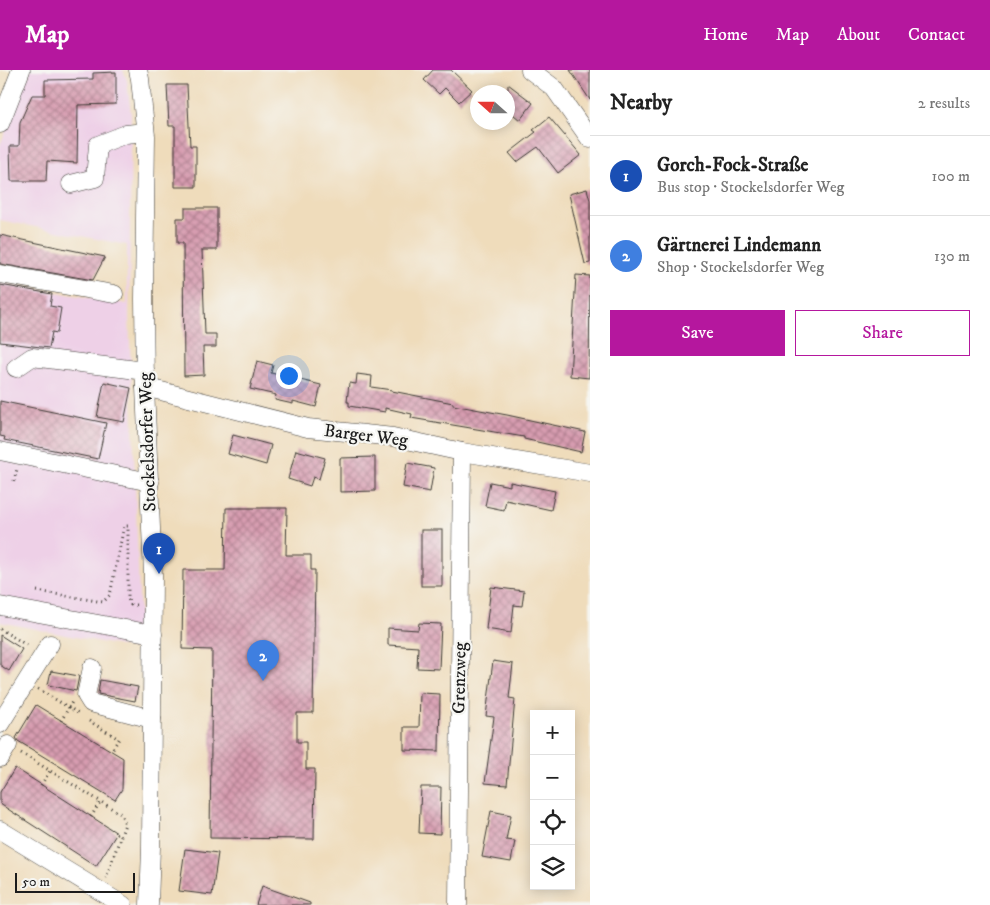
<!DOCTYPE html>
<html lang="en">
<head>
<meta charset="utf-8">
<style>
	:root { --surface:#fff; --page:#f6f6f6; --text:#222; --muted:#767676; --line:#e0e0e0; --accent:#b5179e }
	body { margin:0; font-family:"IM FELL DW Pica",serif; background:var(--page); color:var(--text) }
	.controls { position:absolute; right:15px; bottom:15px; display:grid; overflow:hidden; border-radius:0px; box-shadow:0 2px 12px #0003 }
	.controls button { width:45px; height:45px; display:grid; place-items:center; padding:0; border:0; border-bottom:1px solid var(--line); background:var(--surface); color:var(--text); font:25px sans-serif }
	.compass { position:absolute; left:470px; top:15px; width:45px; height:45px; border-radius:50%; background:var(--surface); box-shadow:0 2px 12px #0003; rotate:291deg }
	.scale { position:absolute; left:15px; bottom:12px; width:120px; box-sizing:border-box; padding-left:5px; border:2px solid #1c1c1c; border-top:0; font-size:14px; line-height:18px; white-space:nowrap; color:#1c1c1c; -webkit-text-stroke:4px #f6f6f2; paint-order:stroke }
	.you { position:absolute; left:288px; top:305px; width:18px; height:18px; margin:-12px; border:4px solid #fff; border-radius:50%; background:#1a73e8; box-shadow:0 0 0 8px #1a73e833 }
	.badge { display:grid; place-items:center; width:32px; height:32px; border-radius:50%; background:var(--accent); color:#fff; font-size:16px; font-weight:700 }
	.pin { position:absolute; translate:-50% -41px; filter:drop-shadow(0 1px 2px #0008) }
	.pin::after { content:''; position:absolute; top:26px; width:18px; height:15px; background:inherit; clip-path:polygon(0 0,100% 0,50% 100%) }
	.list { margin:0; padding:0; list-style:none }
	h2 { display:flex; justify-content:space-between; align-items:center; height:65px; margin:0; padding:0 20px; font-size:21px }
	h2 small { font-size:16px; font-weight:400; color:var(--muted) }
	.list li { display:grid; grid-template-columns:32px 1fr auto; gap:15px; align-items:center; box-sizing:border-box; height:80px; padding:0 20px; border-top:1px solid var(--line) }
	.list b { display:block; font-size:19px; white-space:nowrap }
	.list p { margin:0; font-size:16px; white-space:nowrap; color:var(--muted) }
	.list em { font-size:16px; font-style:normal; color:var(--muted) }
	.actions { display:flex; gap:10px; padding:15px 20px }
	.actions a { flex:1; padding:11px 0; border:1px solid var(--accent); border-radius:0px; text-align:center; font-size:18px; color:var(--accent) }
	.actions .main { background:var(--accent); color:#fff }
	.icon { flex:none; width:28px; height:28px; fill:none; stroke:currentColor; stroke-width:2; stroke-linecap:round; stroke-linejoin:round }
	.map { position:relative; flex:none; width:590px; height:835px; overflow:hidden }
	header { display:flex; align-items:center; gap:30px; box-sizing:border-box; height:70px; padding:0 25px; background:var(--accent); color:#fff }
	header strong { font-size:24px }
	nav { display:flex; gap:28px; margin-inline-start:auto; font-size:18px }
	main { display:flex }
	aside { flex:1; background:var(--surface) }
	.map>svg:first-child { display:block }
</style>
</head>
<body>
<header>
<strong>Map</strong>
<nav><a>Home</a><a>Map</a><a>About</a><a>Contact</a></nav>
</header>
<main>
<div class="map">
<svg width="590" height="835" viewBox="0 0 590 835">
	<defs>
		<pattern id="building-cross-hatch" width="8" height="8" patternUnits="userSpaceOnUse" patternTransform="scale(1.25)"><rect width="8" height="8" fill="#d79cb0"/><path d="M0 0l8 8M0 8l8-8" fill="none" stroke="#ae7e8e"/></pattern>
	</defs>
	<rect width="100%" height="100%" fill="#f6f6f2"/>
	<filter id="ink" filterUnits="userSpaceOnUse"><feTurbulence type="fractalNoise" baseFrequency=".02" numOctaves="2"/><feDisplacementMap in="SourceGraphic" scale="10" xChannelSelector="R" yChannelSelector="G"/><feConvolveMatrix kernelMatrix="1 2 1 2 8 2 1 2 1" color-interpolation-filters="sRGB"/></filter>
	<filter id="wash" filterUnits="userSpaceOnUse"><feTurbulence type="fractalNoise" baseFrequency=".0096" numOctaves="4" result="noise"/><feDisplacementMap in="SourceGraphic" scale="20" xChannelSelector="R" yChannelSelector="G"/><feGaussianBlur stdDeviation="1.12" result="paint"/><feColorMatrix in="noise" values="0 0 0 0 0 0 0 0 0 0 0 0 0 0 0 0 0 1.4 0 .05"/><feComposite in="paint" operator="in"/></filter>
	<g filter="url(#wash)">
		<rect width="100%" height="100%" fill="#efdcbb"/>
		<path fill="#eed0e7" d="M30,0H123L127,10L131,44L129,246L141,580L0,552V213L127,234V175L0,150V75Z"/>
		<g id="blocks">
			<g fill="url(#building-cross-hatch)">
				<path d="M433,0H451L472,20L459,32L445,18L439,24L424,10Z"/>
				<path d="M570,0H590V30Z"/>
				<path d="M116,2V34L78,35L77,93L47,91L46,111H11L10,76H19L20,52L32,25H45V10L93,9V3Z"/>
				<path d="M508,14L533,33L520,50L508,40Z"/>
				<path d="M167,15H187L190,76H196V117H175V56H169Z"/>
				<path d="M549,47L581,85L558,103L538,77L517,92L509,83L536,62L533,60Z"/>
				<path d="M587,119L590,130V193L585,194L569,124Z"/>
				<path d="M185,138H217V180H202L205,264H216V277H203L204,305L184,306L183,173H177V148H185Z"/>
				<path d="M0,165L28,171L105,187L93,210L0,194Z"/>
				<path d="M576,205L590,206L589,308L570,306Z"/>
				<path d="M0,215L52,224L50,236L61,238L57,263L52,262L49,278L0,272Z"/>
				<path d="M257,291L273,295L271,303L321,315L316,337L293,331V334L275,330L276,325L250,319Z"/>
				<path d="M357,304L372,306L371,317L392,320V321L453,333V335L507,345L585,362L581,382L524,369V367L411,348L412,344L385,338V342L349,336V332H347L349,313L356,314Z"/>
				<path d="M104,312L131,318L124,352L97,347Z"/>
				<path d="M0,331L106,353L98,389L4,370L5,367L0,366Z"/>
				<path d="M233,365L271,375L266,395L228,384Z"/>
				<path d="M296,380L325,388L319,409L313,407L310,416L288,409Z"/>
				<path d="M375,387V421L340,422V388Z"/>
				<path d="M407,393L434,398L430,422L403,417Z"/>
				<path d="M490,412L510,416V412L555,421L551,440L506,430L504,440L485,436Z"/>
				<path d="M226,438H287L286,485H311V500H315L313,643H297V672H306V699H315L314,769L210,768L212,580L182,579L183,500H225Z"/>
				<rect x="421" y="460" width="21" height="56"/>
				<path d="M491,517L524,521L522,536L514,535L511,563L486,559Z"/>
				<path d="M419,553L441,554L439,599L417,598L418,577L388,575V558L418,560Z"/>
				<path d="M0,565L22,579L9,601L0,595Z"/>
				<path d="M493,591L513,594L509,628L515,629L507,715L485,713L494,647L486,646Z"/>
				<path d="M51,601L79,606L76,621L48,615Z"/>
				<path d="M100,610L138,617L135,631L98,624Z"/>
				<path d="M420,623L440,624L439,681L404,680V657H419Z"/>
				<path d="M36,635L123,688L122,719L115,730L18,671L16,668Z"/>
				<path d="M15,698L117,763L96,796L0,734V722Z"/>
				<path d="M421,717H441L440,764L419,763Z"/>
				<path d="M491,741L511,745L506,770L515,771L511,792L482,787Z"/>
				<path d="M185,779L218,783L212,825L179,821Z"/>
				<path d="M262,816L310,833V835H256Z"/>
			</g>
		</g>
	</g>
	<g filter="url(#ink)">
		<use href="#blocks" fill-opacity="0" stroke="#3c3934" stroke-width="1"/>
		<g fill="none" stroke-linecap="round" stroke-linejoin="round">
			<defs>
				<g id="minor">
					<path d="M138,0L140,9L146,66L144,229L145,317L153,505L151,777L149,835"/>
					<path d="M530,0L554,18L590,69"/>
					<path d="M0,54L21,0"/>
					<path d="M71,114L95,108L98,75L126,64L145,62"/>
					<path d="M0,204L114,224"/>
					<path d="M16,298L32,287L145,301"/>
					<path d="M145,317L308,358L393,367L462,382L590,403"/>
					<path d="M0,381L150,412"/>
					<path d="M0,536L153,564"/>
					<path d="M92,598L86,625L91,633L152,649"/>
					<path d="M0,654L50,574"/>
					<path d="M0,688L8,675"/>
					<path d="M0,760L123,835"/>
					<path d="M458,835L462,382"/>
				</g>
			</defs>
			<use href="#minor" stroke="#3c3934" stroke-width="19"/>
			<g stroke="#3c3934" stroke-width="3" stroke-dasharray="1 4" stroke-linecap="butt">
				<path d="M14,411L17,399"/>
				<path d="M37,521L103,532L110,525L124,456H128V529L131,535H137"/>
				<path d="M0,559L30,577"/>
				<path d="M38,619L78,643"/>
				<path d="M61,651L72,632"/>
				<path d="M89,651L119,669L111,681"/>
				<path d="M21,683L121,744L125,754L106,808"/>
				<path d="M41,715L50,701"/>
				<path d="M91,747L100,732"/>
			</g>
			<use href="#minor" stroke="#fff" stroke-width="18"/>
		</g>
	</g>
	<g text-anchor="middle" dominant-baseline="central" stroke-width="4.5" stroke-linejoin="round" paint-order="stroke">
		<g font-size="18" fill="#1c1c1c" stroke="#f6f6f2">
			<text transform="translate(366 366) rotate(7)">Barger Weg</text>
			<text transform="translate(148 372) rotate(-92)">Stockelsdorfer Weg</text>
			<text transform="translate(460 608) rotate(-89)">Grenzweg</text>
		</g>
	</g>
</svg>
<div class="controls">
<button>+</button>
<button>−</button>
<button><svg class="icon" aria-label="locate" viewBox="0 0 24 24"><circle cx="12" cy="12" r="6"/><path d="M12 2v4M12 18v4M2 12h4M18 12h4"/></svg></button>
<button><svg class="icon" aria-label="layers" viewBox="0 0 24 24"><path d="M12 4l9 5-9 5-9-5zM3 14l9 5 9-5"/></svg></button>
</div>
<svg class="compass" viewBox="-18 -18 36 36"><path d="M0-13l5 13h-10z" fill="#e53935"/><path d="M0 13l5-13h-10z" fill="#767676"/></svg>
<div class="scale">50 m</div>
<div class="you"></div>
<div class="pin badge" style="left:159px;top:504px;background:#1a4fb4">1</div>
<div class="pin badge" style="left:263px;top:611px;background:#3f7fe0">2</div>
</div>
<aside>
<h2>Nearby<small>2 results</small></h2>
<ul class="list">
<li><span class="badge" style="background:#1a4fb4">1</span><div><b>Gorch-Fock-Straße</b><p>Bus stop · Stockelsdorfer Weg</p></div><em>100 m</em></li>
<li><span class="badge" style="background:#3f7fe0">2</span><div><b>Gärtnerei Lindemann</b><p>Shop · Stockelsdorfer Weg</p></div><em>130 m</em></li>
</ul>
<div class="actions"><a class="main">Save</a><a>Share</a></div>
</aside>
</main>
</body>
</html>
